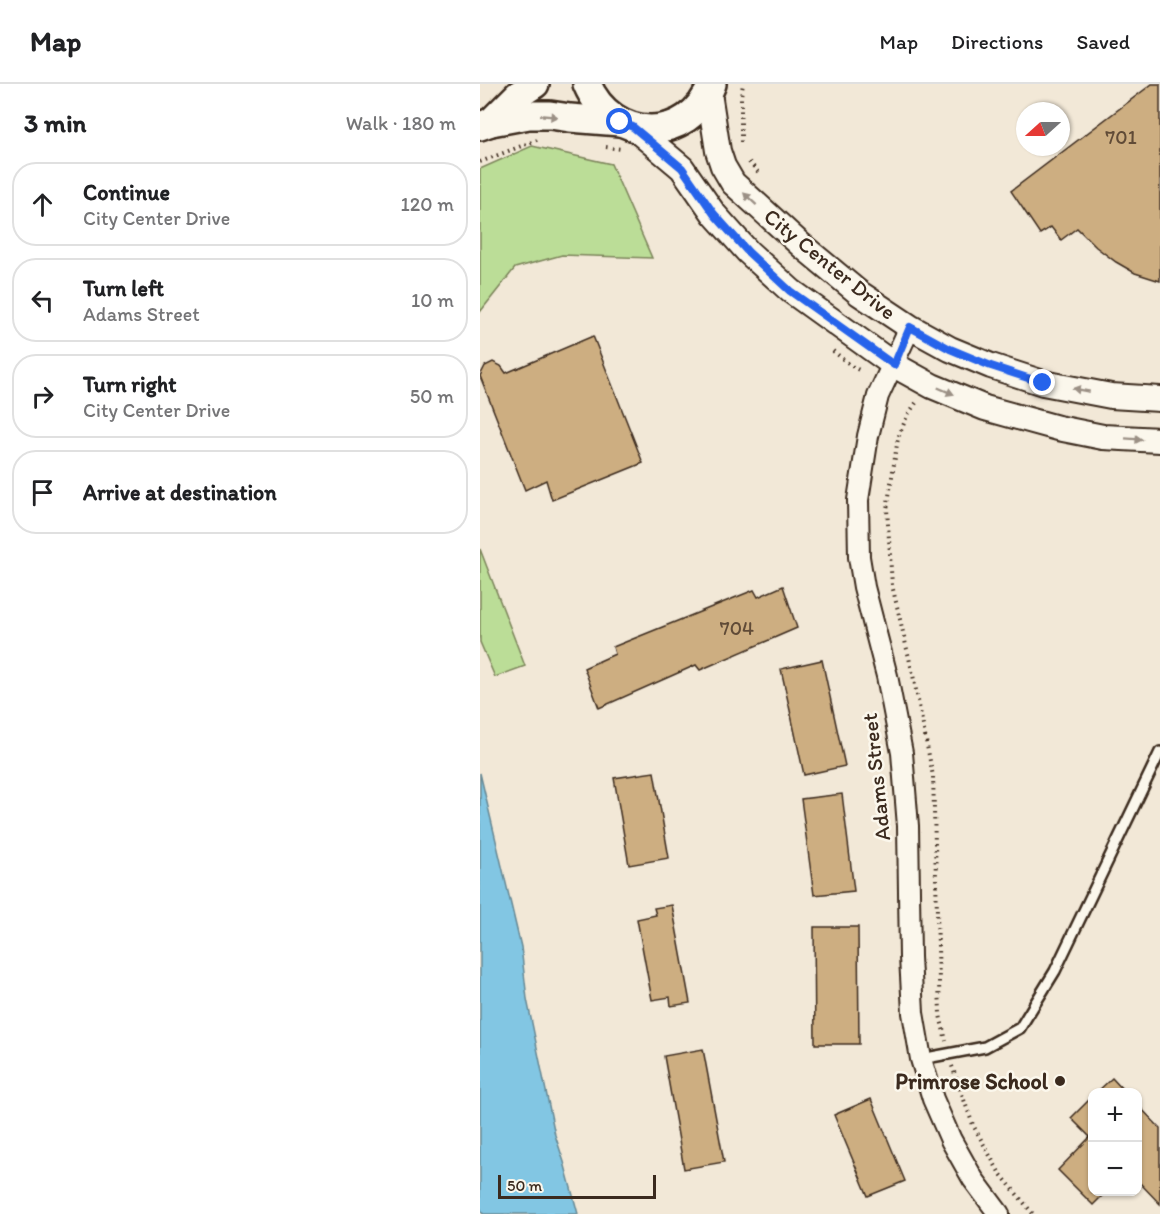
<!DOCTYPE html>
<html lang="en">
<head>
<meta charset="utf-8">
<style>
	:root { --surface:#fff; --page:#f6f6f6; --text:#202124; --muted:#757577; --line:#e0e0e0 }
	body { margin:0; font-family:Itim,sans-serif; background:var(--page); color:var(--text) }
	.controls { position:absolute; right:18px; bottom:18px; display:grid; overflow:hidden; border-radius:12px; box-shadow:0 2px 4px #0004 }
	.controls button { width:54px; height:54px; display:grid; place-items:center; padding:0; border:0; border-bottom:2px solid var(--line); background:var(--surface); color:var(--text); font:30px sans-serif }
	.compass { position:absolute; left:536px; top:18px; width:54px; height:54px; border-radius:50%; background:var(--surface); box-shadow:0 2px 4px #0004; rotate:249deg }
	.scale { position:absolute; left:18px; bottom:15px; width:158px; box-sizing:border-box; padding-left:6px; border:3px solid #3b2a1e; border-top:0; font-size:16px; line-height:21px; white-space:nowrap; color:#3b2a1e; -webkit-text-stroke:4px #fbf7ec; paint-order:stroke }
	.stop { position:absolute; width:18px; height:18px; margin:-14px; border:4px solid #2563eb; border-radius:50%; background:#fff }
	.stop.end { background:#2563eb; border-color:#fff; box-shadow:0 2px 6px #0008 }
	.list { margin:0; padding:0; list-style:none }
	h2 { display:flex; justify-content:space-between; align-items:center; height:78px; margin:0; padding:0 24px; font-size:26px }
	h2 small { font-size:20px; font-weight:400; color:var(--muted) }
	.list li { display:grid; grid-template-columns:39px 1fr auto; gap:18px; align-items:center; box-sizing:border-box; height:84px; margin:0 12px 12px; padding:0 12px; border:2px solid var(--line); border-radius:24px }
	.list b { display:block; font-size:22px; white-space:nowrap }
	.list p { margin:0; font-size:20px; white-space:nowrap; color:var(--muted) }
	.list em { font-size:20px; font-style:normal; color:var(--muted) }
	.icon { flex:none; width:33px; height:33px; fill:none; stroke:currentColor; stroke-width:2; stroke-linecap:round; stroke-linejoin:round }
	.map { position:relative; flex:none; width:680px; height:1130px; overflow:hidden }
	header { display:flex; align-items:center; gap:36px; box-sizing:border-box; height:84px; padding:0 30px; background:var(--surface); border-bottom:2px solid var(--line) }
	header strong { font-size:28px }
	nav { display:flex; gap:33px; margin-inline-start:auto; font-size:21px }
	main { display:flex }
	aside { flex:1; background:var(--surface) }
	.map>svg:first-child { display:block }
</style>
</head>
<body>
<header>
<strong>Map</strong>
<nav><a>Map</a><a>Directions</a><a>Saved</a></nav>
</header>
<main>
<aside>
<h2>3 min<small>Walk · 180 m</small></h2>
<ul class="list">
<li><svg class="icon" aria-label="ahead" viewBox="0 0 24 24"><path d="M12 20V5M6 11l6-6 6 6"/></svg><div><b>Continue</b><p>City Center Drive</p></div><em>120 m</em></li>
<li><svg class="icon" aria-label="left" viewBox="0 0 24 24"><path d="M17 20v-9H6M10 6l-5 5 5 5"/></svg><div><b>Turn left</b><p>Adams Street</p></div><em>10 m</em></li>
<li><svg class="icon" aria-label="right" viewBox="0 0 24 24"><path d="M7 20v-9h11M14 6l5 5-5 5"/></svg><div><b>Turn right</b><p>City Center Drive</p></div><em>50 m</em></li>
<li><svg class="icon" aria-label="arrive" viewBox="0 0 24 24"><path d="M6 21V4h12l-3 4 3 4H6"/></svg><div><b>Arrive at destination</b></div></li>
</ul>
</aside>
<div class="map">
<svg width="680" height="1130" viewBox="0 0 680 1130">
	<rect width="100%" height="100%" fill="#f2e8d7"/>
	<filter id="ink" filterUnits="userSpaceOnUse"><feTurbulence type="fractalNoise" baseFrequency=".0167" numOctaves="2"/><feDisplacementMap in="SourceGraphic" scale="12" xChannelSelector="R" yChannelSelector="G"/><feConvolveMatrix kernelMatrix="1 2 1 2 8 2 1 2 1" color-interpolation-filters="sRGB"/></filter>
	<g filter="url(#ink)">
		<g fill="#bbdd97" stroke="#7b845a" stroke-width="1.5">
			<path d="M52,62L131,80L172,174L82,171L35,184L0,228V85Z"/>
			<path d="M0,465L45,582L15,593L0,558Z"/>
		</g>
		<path fill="#82c6e3" stroke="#668894" stroke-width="1.5" d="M0,689L41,863L47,915L75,1051L84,1078L98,1130H3L0,1123Z"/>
		<g fill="#cdae81" stroke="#3b2a1e" stroke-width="1.5">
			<path d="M672,0H680V197L655,189L636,178L616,163L597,144L581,156L571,143L560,150L531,107Z"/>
			<path d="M113,252L163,379L72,416L66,396L45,406L0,292L5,282L13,278L21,282L26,289Z"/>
			<path d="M303,502L317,544L220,586L216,581L119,624L104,584L135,570L133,563L274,506L278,513Z"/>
			<path d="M342,576L365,682L324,691L301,585Z"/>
			<path d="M174,688L189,774L149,781L134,694Z"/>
			<path d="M362,710L374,807L334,811L321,715Z"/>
			<path d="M192,821L210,919L191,922L190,913L172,916L157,835L176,831L174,824Z"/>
			<path d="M334,843H378L379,960H335Z"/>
			<path d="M223,965L244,1078L204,1085L184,972Z"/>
			<path d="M632,994L645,1008H617Z"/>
			<path d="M612,1013V1108H626L613,1121L578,1086L610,1053L591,1034Z"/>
			<path d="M391,1015L425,1097L388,1112L354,1031Z"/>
			<path d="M658,1021L680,1044V1120L658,1097Z"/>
		</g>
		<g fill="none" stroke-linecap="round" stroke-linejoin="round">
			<defs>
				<path id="service" d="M441,975L505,963L540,944L575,887L680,668"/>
				<path id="minor" d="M430,243L398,312L388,352L378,416L379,473L384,503L407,592L422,669L428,742L430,873L433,929L441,975L453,1015L471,1056L493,1095L519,1130"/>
				<g id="tertiary">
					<path d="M229,9L238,67L243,82L253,99L321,161L379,209L430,243L470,265L511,282L563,299L631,312L680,315"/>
					<path d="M153,43L202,84L234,130L268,168L311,207L414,281L452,302L505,324L578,344L623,353L680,356"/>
				</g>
				<g id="secondary">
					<path d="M107,0C132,59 209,61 232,0"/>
					<path d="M11,38L38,11L55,0"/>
					<path d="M0,42L11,38L49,31H70L90,34L140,38"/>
				</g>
			</defs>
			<use href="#service" stroke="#3b2a1e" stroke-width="14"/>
			<use href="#minor" stroke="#3b2a1e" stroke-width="24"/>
			<use href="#tertiary" stroke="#3b2a1e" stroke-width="28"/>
			<use href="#secondary" stroke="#3b2a1e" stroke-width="32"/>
			<g stroke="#3b2a1e" stroke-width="4" stroke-dasharray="1.5 4.5" stroke-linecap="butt">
				<path d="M261,58V12L263,0"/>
				<path d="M126,63L142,65"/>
				<path d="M0,78L57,56"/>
				<path d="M269,78L280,90"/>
				<path d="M353,267L373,283L381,287"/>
				<path d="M436,319L427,332L418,354L407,425L412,501L433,591L453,692L460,931L466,957"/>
				<path d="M472,982L493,1041L519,1088L553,1130"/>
			</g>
			<use href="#service" stroke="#fbf7ec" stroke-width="9"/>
			<use href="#minor" stroke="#fbf7ec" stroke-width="20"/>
			<use href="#tertiary" stroke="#fbf7ec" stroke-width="24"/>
			<use href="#secondary" stroke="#fbf7ec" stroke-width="27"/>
		</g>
		<defs><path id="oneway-solid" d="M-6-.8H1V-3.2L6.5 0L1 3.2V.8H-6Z" transform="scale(1.5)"/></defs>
		<g fill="#9b9085">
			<use href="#oneway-solid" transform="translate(69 32) rotate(5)"/>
			<use href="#oneway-solid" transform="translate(270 115) rotate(-137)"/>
			<use href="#oneway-solid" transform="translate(601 306) rotate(-169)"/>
			<use href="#oneway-solid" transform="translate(466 307) rotate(23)"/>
			<use href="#oneway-solid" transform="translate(654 355) rotate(4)"/>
		</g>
	</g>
	<g fill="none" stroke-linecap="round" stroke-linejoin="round" filter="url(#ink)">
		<path stroke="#2563eb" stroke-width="8" d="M140,38L153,43L202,84L234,130L268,168L310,207L414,281L430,243L470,265L511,282L563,299"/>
	</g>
	<circle fill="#3b2a1e" stroke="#fbf7ec" stroke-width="2" cx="580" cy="997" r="6"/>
	<g text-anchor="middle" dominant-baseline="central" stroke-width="5" stroke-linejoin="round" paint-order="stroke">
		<g font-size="20" fill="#604b37">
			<text x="641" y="53">701</text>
			<text x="257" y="544">704</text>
		</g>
		<g font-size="22" fill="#3b2a1e" stroke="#fbf7ec">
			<text transform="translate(350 180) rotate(39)">City Center Drive</text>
			<text transform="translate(396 693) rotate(-96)">Adams Street</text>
		</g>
		<g font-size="22" font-weight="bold" fill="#3b2a1e" stroke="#fbf7ec" text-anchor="end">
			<text x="568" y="997">Primrose School</text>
		</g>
	</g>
</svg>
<div class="controls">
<button>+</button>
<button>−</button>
</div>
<svg class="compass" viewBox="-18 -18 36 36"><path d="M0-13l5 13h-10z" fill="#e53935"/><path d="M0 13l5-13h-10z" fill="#757577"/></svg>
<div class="scale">50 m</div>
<div class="stop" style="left:140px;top:38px"></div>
<div class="stop end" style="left:563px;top:299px"></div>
</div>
</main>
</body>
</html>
